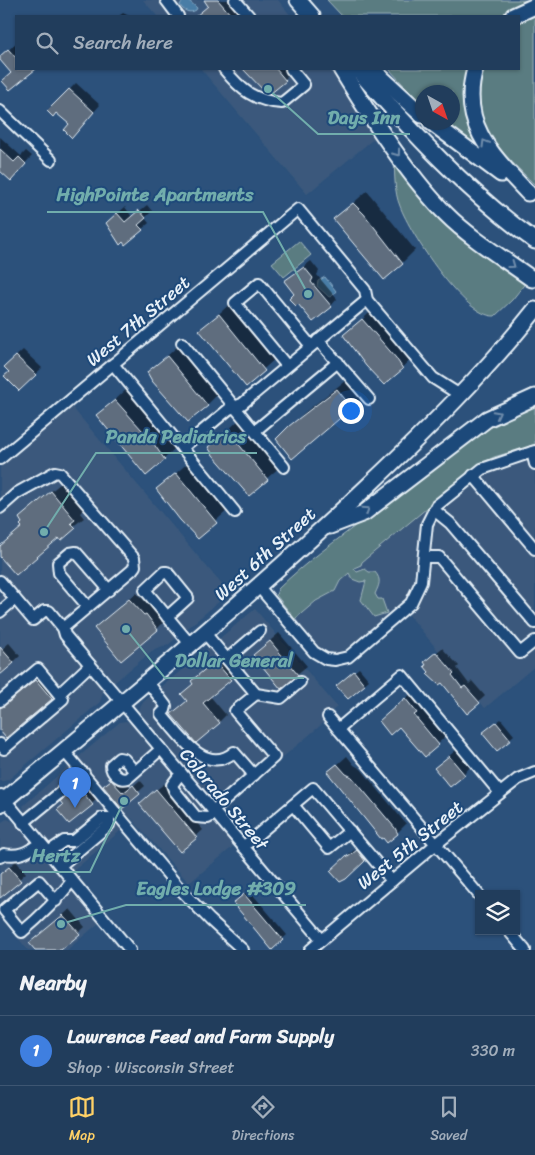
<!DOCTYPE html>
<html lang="en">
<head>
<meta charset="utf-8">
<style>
	:root { --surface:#213d5c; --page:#2d4865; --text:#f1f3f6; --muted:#a2aebb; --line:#3e5672; --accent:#ffd166 }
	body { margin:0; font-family:Sriracha,sans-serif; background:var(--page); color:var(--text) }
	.controls { position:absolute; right:15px; bottom:15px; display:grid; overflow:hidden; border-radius:0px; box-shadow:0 1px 4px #0004 }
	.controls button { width:45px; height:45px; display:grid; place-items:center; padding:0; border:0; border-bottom:1px solid var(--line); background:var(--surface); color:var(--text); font:25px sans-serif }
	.compass { position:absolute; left:415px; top:85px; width:45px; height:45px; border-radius:50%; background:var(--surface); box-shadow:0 1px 4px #0004; rotate:140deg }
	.you { position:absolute; left:350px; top:410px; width:18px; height:18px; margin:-12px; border:4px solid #fff; border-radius:50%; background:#1a73e8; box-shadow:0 0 0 8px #1a73e833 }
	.badge { display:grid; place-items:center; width:32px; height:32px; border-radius:50%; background:var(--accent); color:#fff; font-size:16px; font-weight:700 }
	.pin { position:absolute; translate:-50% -41px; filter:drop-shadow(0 1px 2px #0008) }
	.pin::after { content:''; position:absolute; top:26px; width:18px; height:15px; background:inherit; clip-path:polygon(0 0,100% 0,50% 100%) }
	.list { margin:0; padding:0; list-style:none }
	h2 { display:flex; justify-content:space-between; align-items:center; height:65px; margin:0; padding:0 20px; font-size:21px }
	h2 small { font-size:16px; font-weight:400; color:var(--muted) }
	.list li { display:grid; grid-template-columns:32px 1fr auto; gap:15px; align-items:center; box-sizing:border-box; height:70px; padding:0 20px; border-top:1px solid var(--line) }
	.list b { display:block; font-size:19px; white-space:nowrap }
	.list p { margin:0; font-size:16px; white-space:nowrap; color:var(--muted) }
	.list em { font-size:16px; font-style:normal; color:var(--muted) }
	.icon { flex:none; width:28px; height:28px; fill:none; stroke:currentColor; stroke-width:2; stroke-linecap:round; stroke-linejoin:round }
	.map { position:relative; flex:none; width:535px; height:950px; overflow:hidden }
	.search { position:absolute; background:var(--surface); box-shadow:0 1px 4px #0004; left:15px; right:15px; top:15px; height:55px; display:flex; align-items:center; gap:12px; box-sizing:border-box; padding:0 18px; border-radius:0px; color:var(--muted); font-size:19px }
	.sheet { height:135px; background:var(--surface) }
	nav { display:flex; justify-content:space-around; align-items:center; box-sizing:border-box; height:70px; border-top:1px solid var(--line); background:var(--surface); font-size:14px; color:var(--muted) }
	nav a { display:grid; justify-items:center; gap:2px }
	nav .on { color:var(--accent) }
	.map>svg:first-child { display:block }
</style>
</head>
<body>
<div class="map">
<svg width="535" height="950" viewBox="0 0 535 950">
	<rect width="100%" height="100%" fill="#2c517b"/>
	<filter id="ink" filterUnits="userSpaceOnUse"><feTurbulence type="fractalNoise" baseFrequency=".02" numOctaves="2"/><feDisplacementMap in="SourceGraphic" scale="10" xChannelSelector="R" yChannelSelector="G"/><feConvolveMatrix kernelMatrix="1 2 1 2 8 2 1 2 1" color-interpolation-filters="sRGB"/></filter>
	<g filter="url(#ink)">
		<g fill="#3b597c">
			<path d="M143,0H278L291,16H157Z"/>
			<path d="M201,69H330L377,136L307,194Z"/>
			<path d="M71,406L229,593L168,645L152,651L103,692L100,702L8,780L3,781H0V466Z"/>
			<path d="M535,458V666L485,708L409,615L418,603L426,586L433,526L441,511L490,471Z"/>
			<path d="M435,500L428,510L421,527L416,577L407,599L346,652L336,654L320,648L295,619Z"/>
			<path d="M255,609L337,707L325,717L327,720L220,810L138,711L142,703Z"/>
			<path d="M126,721L133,725L235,845L189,883L131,818L121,812L76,759L120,722Z"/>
			<path d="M72,763L126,826L72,872L25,815L23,806Z"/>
			<path d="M7,819L14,822L100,922L67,950H28L0,917V823Z"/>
		</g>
		<g fill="#5a7c81" stroke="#a1b6bc">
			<path d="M327,0H535L504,16H342Z"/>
			<path d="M535,14V185C500,149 467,126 484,69H519V21Z"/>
			<path d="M389,69H469L484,153L442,123L452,122V92H422V105Z"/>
			<path d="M394,160L527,281L512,300L495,316C464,318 410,233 400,206C394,192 395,174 394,160Z"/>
			<path d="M299,241L311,255L284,277L272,263Z"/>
			<path d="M535,404V445L494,457L480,464L362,562L361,565L354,568L357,572L365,569L369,572H375C382,580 379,585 375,594L378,599H382L387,613L374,617L361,600L366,581L360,582L352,579L349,573L340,581L335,591L316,601L295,619L276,595L278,589C304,563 335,542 364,519C418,475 471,434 535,404Z"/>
		</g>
		<g fill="#487da6" stroke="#88abc7">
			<path d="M183,0H188L197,8L196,10C190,14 183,11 180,5Z"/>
			<path d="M325,277L336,291L332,296L329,297L317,286L318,281Z"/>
		</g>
		<g fill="#0007">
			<path d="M205,0H242L256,16H201L199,15L209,5Z"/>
			<path d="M123,13L129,16H119Z"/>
			<path d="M16,43V69H33L31,72H13L0,58Z"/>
			<path d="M245,69H296L269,93L263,91Z"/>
			<path d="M76,83L100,105L78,130L56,111H49Z"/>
			<path d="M0,137L21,156L26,151L32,156L17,172L0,169Z"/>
			<path d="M367,191L415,250L402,263L335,219Z"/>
			<path d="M147,205L152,211L145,218L149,223L125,244L114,217L125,207L132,217Z"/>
			<path d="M311,261L319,271L317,275L337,299L331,306L296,294L285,281Z"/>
			<path d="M232,302L277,357L246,385L201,330Z"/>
			<path d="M376,307L416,355L384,383L345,335Z"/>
			<path d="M180,344L220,392L207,405L149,373Z"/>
			<path d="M23,350L42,368L19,389L10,372L12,360Z"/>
			<path d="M350,377L365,395L352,408L278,439L304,413Z"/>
			<path d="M129,387L177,446L164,459L98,416Z"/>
			<path d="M241,418L281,466L249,494L210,447Z"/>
			<path d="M190,461L229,509L198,537L158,489Z"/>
			<path d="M61,483L83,510L80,513L84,518L59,537L0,555V547L23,527L29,510Z"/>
			<path d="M136,593L153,608L163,623L157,629L102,622Z"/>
			<path d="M279,633L307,666L281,687L263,647Z"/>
			<path d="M9,643L20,656L0,675V651Z"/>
			<path d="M442,648L459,666L457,668L469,684L472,681L485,696L467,713L431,657Z"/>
			<path d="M223,654L238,672L210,696L226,715L219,722L188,700L200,674Z"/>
			<path d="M359,668L369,680L348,698L342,682Z"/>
			<path d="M38,679L53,696L6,737L0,730V710Z"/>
			<path d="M413,692L423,705L420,708L445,737L425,755L399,725L387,715Z"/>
			<path d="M501,719L514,735L498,749L488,729Z"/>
			<path d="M456,750L470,767L464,774L442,762Z"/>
			<path d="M347,756L354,765L361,769L406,824L397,833L329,772Z"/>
			<path d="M118,774L131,788L140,780L145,786L122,807L105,786Z"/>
			<path d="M164,784L203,830L180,850L147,797Z"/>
			<path d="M88,785L98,797L92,804L64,805L68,795L79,786L82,789Z"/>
			<path d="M364,844L368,858L340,880L332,871L354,850L355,851Z"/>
			<path d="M16,861L26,873L0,896V875Z"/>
			<path d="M249,890L287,935L272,948L239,899Z"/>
			<path d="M70,909L85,927L59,950H36L37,937Z"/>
		</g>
		<g fill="#5e6d7e" stroke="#e8f1f8">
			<path d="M204,0H218L232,16H196L208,6Z"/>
			<path d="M8,49L16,58V69H36L10,90L2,81L11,73L0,60V56Z"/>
			<path d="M243,69H276L286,81L270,94L266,93Z"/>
			<path d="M69,89L94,112L72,138L64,130L69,124L56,113L53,117L47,111Z"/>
			<path d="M0,149L14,162L19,157L26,164L11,181L0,171Z"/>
			<path d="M353,203L364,214L403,264L384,280L333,219Z"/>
			<path d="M139,210L146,218L138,225L143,230L125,245L123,242L120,245L106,223L117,213L125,222Z"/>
			<path d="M304,267L313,278L311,282L332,307L313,322L298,304L296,306L289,299L294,294L284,281Z"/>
			<path d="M219,314L265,371L246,387L199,330Z"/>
			<path d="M362,319L396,358L403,369L384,385L366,366L343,335Z"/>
			<path d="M16,356L36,375L19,391L4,376L9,372L4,367Z"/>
			<path d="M167,356L208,406L188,422L152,381L147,372Z"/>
			<path d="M337,389L352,408L292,459L276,439L289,426Z"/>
			<path d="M115,400L151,440L165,460L146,476L96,415Z"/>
			<path d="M227,430L268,480L249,496L213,455L208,447Z"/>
			<path d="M176,473L217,523L198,539L180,520L156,489Z"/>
			<path d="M51,491L75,520L71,523L76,528L61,541L59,538L16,575L0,557V546L22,527L20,525L22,523L19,518Z"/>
			<path d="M129,599L144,615L146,614L158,630L121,661L94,628Z"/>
			<path d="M270,641L298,675L281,689L253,655Z"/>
			<path d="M0,647L14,663L0,675Z"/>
			<path d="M436,652L454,673L452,675L462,688L465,686L480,703L467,714L442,683L439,685L427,674L429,672L424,666L426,665L424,662Z"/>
			<path d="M215,661L231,680L203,703L220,723L196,743L171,714L187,701L181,694L193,684L191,681Z"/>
			<path d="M354,671L365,685L348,699L336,686Z"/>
			<path d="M36,680L52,699L6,738L0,731V708Z"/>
			<path d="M405,698L417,713L414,715L439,745L425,757L399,727L390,735L379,721Z"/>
			<path d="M496,722L511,740L497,751L482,733Z"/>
			<path d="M449,756L465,775L450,787L434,768Z"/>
			<path d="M337,764L346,774L352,777L395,828L398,834L387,843L383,838L381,839L327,772Z"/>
			<path d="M111,780L123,793L133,785L140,794L122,809L103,786Z"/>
			<path d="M156,789L197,838L180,852L139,804Z"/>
			<path d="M81,790L93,805L69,824L57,810L63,805L60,801L72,792L75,795Z"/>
			<path d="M357,850L365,861L346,879L340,882L330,871L347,855L348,857Z"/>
			<path d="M9,867L21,881L0,898V874Z"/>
			<path d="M244,894L283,940L272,950L233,903Z"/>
			<path d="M63,915L80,934L61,950H35L29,943Z"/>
		</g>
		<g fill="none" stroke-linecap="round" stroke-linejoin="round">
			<defs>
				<g id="minor">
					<path d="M166,0L178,16"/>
					<path d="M235,0L249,16"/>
					<path d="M224,69C241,90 254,101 282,103L304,85L291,69"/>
					<path d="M0,111L51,160"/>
					<path d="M318,340L369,399"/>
					<path d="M182,343L284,467"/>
					<path d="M113,364L235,512"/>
					<path d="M287,366L235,303L259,283L311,346"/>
					<path d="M255,431L338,362"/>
					<path d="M182,448L229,409L242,404L367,300"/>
					<path d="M532,452L535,464"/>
					<path d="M0,459L298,209L365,290L367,300L433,378L460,395"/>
					<path d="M473,475L535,549"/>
					<path d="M0,508L17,493L55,472L60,473L134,558L135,566L132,570L63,628"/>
					<path d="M434,510L450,523L535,623"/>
					<path d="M424,557H439L520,653L535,641"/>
					<path d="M0,581L33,620L44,611H49L63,628L65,635L322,940"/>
					<path d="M259,587L314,652L326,659L335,660L348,657L411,603L421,582L427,524L436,506L482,469L535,451"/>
					<path d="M88,607L59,573L58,563L70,553L76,552L109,590"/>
					<path d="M0,612L15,599"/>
					<path d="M167,617L188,598L167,572H164L145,590L190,644"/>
					<path d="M205,633L256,694L281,698L300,682"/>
					<path d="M227,659L260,631"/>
					<path d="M147,681L166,706L165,710L161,714C178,733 205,777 234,752L254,775"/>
					<path d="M59,694L90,665"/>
					<path d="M0,701L38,669L63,699L4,749L0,744"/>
					<path d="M328,717L479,895"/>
					<path d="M338,729L402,675L500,793"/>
					<path d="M64,751L181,890L210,920L243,950"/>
					<path d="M135,772L124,759L119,758L111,765C111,773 119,781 128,778L161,749"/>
					<path d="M181,773L172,785L174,790L196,817L208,818L215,814"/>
					<path d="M1,795L130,950"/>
					<path d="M293,805L329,848L350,831"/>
					<path d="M213,811L274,757L235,711L256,694"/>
					<path d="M23,823L84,773"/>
					<path d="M243,847L313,788L392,881"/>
					<path d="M48,852L64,841H74L102,818H109V825L60,866"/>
					<path d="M0,857L4,854C19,857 28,852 40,843"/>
					<path d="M56,901L39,881L4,910L22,932C41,916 57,900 72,881"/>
					<path d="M509,931L525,950"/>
					<path d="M310,950L430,849L518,779L535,772"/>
				</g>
				<g id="highway">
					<path d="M298,0L312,16"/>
					<path d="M513,16L535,6"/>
					<path d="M341,69C369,115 408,176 446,214C471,239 503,258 532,279"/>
					<path d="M357,69C412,132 467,192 535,241"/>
					<path d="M372,69L422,115"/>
					<path d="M475,69C459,125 493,156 528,193"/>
					<path d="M431,122L501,174"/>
					<path d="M330,526L364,513L487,419L535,397"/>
					<path d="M0,804C125,700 251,597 369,485C427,430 485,373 535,310"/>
				</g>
			</defs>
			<use href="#minor" stroke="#e8f1f8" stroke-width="14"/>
			<use href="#highway" stroke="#e8f1f8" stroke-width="19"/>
			<use href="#minor" stroke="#1f4a7a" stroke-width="10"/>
			<use href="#highway" stroke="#1f4a7a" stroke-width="15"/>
		</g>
		<defs><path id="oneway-chevron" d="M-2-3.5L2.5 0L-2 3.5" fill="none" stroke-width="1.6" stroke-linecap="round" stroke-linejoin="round" transform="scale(1.25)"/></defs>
		<g stroke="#6f8dac">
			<use href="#oneway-chevron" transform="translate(485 143) rotate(-121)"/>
			<use href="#oneway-chevron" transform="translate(397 153) rotate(54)"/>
			<use href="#oneway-chevron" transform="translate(512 265) rotate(36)"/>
			<use href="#oneway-chevron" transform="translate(497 414) rotate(-28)"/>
			<use href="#oneway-chevron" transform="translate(366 510) rotate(-33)"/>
		</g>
	</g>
	<g text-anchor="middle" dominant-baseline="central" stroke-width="4" stroke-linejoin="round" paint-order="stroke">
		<g font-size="18" fill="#e8f1f8" stroke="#1f4a7a">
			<text transform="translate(138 321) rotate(-40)">West 7th Street</text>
			<text transform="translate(265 554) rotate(-42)">West 6th Street</text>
			<text transform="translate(224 799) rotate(50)">Colorado Street</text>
			<text transform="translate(410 845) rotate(-39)">West 5th Street</text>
		</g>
	</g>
	<path fill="none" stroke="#71adac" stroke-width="2" d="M268 89L318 134H410M308 294L263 212H47M44 532L96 453H257M126 629L165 678H304M124 801L90 872H22M61 924L126 905H306"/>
	<g fill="#71adac" stroke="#1f4a7a" stroke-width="2">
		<circle cx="268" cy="89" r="5"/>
		<circle cx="308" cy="294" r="5"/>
		<circle cx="44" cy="532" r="5"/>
		<circle cx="126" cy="629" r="5"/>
		<circle cx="124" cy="801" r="5"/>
		<circle cx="61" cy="924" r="5"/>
	</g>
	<g font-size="19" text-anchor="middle" font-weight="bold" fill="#71adac" stroke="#1f4a7a" stroke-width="4" stroke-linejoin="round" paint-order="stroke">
		<text x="364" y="124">Days Inn</text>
		<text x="155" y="201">HighPointe Apartments</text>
		<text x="176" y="443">Panda Pediatrics</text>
		<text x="234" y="667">Dollar General</text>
		<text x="56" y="862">Hertz</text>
		<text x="216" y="895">Eagles Lodge #309</text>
	</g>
</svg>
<div class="controls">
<button><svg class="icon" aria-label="layers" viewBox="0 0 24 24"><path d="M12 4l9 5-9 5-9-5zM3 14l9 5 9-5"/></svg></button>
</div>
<svg class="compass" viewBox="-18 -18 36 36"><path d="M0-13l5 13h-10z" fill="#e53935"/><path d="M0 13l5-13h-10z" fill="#a2aebb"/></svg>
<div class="you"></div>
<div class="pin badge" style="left:75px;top:808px;background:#3f7fe0">1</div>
<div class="search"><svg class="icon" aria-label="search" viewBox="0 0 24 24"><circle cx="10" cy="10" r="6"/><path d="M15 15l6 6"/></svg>Search here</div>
</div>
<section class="sheet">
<h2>Nearby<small></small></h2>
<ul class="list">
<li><span class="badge" style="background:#3f7fe0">1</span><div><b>Lawrence Feed and Farm Supply</b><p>Shop · Wisconsin Street</p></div><em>330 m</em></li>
</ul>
</section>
<nav>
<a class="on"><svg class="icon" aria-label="map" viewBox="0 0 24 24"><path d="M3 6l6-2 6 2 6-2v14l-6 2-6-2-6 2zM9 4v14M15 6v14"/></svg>Map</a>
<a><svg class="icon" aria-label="directions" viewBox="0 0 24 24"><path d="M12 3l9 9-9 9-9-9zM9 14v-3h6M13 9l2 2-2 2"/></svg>Directions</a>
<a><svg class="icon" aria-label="saved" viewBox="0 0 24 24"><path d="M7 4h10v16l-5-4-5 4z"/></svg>Saved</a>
</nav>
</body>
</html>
